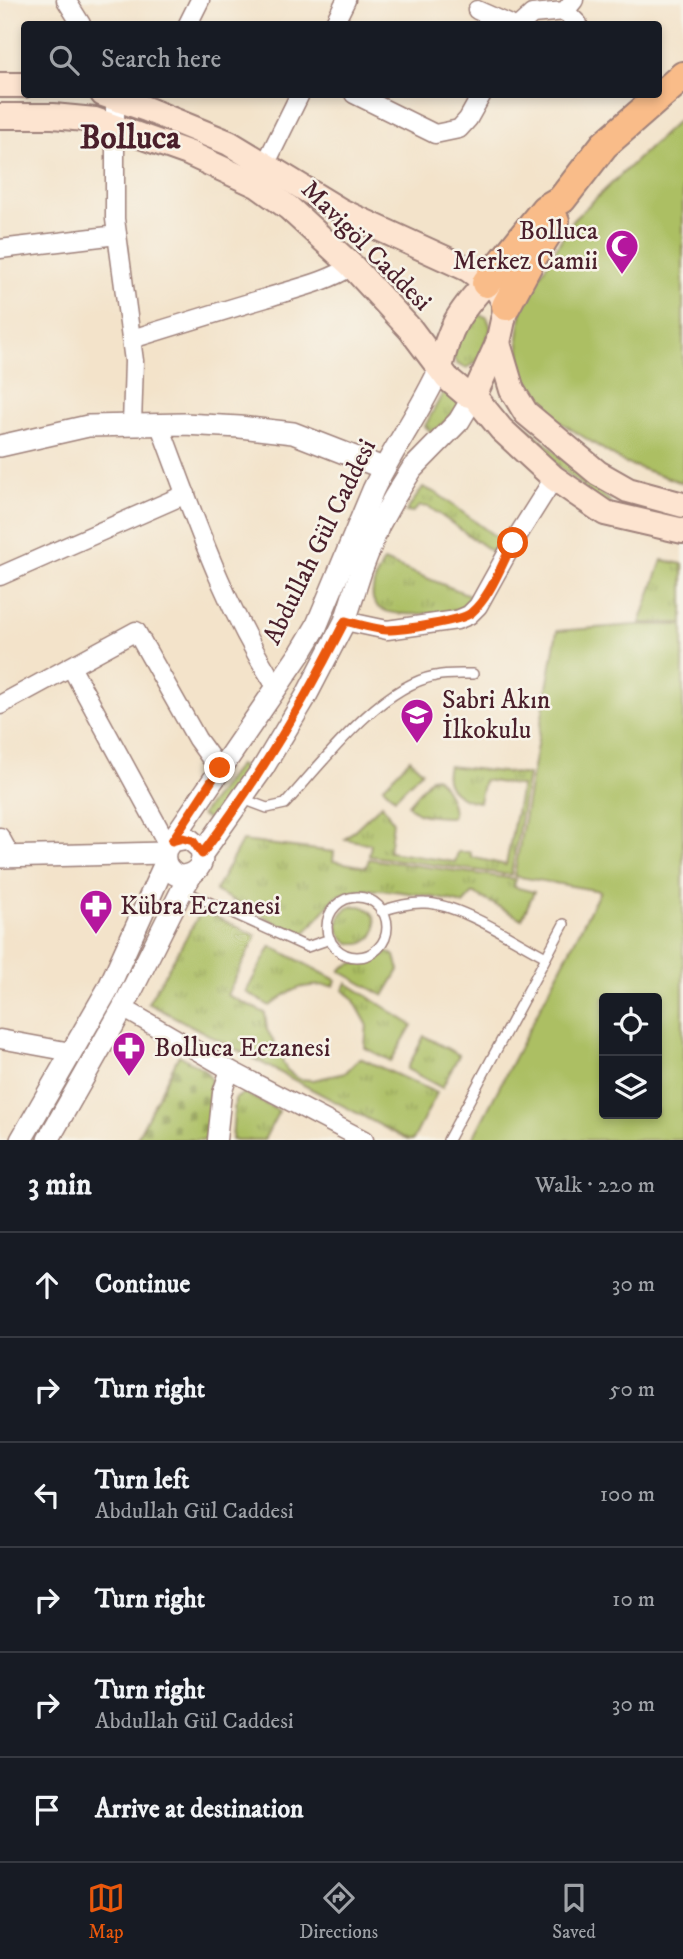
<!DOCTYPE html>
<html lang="en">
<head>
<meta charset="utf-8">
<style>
	:root { --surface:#171b24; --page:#20242c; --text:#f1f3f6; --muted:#9ea1a6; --line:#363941; --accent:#ea580c }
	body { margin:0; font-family:"IM FELL DW Pica",serif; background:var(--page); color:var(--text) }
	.controls { position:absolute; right:21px; bottom:21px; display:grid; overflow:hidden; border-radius:7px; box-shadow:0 4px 10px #0003 }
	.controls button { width:63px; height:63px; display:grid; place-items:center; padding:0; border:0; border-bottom:2px solid var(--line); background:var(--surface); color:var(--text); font:35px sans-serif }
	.stop { position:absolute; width:21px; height:21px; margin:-16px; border:5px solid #ea580c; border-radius:50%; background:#fff }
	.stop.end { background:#ea580c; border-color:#fff; box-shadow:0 2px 7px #0008 }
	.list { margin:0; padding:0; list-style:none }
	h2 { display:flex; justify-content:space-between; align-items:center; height:91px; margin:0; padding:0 28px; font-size:30px }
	h2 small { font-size:23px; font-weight:400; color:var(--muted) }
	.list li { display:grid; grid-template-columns:46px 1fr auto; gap:21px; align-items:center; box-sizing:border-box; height:105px; padding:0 28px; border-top:2px solid var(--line) }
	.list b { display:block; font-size:26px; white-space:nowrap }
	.list p { margin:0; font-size:23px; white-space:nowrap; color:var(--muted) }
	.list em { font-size:23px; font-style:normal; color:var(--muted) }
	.icon { flex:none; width:38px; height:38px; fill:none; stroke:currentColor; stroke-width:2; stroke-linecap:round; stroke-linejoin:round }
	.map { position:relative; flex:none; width:683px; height:1140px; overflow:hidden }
	.search { position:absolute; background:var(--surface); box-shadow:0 4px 10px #0003; left:21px; right:21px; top:21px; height:77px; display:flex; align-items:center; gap:18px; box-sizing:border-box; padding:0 24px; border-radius:7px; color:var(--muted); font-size:26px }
	.sheet { height:721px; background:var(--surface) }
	nav { display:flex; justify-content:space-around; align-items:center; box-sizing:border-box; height:98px; border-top:2px solid var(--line); background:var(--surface); font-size:19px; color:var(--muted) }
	nav a { display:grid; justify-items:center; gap:4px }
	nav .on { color:var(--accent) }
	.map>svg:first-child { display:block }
</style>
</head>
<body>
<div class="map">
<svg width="683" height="1140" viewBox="0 0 683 1140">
	<defs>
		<pattern id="grass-tufts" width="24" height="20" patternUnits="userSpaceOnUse" patternTransform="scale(1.75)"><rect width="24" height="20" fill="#acbf63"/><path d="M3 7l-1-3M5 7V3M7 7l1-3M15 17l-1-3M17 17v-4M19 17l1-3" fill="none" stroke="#8e9b52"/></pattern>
		<pattern id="cemetery-stones" width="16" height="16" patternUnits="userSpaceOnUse" patternTransform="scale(1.75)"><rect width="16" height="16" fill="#acbf63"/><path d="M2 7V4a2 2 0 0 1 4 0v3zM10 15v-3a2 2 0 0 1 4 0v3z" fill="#8e9b52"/></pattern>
	</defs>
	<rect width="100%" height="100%" fill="#f7f3e8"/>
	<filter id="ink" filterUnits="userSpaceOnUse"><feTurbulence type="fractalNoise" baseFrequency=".0143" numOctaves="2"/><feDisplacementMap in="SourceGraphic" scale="14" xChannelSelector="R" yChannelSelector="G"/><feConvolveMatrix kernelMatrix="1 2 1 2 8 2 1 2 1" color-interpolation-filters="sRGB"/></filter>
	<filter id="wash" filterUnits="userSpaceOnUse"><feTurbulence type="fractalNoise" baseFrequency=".00686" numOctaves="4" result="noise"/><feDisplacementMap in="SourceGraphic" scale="28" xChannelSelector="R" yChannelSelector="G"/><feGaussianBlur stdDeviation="1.57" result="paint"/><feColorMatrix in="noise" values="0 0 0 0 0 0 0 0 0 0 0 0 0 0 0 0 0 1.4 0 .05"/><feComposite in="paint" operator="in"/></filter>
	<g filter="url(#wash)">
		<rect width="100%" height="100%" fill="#f3e3ca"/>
		<g fill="url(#grass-tufts)" stroke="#7b6f47" stroke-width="2">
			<path d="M479,315L487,317L491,328L478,362L466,368L457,364L453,357C459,339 460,323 479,315Z"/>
			<path d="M444,391L459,402L458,408L433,434L425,426Z"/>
			<path d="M522,422L610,501L608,505H604L515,429Z"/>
			<path d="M423,487L438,494L500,540L492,552L429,507L420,506L413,512H406Z"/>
			<path d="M662,560L683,564V623H640Z"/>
			<path d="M384,561L472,596C470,602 469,606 463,608C449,613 433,613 419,614C372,616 361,603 384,561Z"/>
			<path d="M410,759L422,771L395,798L383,787Z"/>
			<path d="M239,765L246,770L214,823L201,815Z"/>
			<path d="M448,766L528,775L511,875L369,856L371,844L345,839L382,804L393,822L389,852L455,862L458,852H471V857L506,865L521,786L484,780L479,802C460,800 441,788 448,766Z"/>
			<path d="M436,777C445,786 453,802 453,815L450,817C435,816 416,818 408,804L431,778Z"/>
			<path d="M242,841L334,852L333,861L366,867L369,859L516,879L514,887L534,892L522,919L473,893L463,904C436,897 359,880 336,897L305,933L290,930L215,891Z"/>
			<circle cx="357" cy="925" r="19"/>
			<path d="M202,910L256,936L227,995L265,1013L267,1030L281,1053L283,1063L287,1070L299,1079L313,1080L345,1073L360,1058L437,1093L413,1140H408L148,1003Z"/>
			<path d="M271,946L336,980L334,986C303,984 293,987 270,1006L246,992Z"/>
			<path d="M386,950L395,956L399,970L384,996L340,971C351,958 375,965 386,950Z"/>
			<path d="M347,983L412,1025L391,1061L365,1048L367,1024L352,997L343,990Z"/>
			<path d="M424,1036L459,1055L442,1088L407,1069Z"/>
			<path d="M244,1093L279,1111L264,1140H232L235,1099Z"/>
		</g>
		<path fill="url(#cemetery-stones)" stroke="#7b6f47" stroke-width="2" d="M179,1055L205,1070L211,1079L206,1140H136Z"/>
		<g fill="#acbf63" stroke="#7b6f47" stroke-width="2" fill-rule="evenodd">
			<path d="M683,116V483L625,463L555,419L533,398L526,384L522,370L518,338L522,306L573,220Z"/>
			<path d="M635,625H683V1140H472L600,891L514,876L557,631ZM657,998V1114H604V998Z"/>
		</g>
	</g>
	<g filter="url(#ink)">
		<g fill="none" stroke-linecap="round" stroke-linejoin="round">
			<defs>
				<g id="service">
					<path d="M243,799L267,808L285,804C323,762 379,687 435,676C447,673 461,674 473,674"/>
					<path d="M182,890L307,947L330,939"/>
					<circle cx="357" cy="927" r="30"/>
					<path d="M381,911C396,906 410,902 425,903C460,904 515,941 546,957"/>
					<path d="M448,1140L564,924"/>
				</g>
				<g id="minor">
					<path d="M66,0L81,24"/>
					<path d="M477,10L509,24"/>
					<path d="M565,11L578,24"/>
					<path d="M188,24L200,0"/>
					<path d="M334,24L346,0"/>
					<path d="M521,24L532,14L565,11L574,0"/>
					<path d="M115,94V219L134,361L132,425"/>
					<path d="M354,94L435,134L459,129L468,119L482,94"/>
					<path d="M265,165L300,94"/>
					<path d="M0,249L117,235"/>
					<path d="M132,339C177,325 222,311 266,298C297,288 325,283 352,266"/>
					<path d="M160,426C194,516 224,607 277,688"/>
					<path d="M0,576L186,494"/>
					<path d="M345,621L387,630L457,620L469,615L478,606L513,543L554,478"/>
					<path d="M71,667L168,845"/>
					<path d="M0,705L136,631L197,739L210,757L220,768"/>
					<path d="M0,837L11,857"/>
					<path d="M123,1008L230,1070L364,1140"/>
					<path d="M0,1039L71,1052"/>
					<path d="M217,1140L222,1093L230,1070"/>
				</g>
				<g id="tertiary">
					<path d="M0,446L88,426L184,424L240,427L293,433L383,468"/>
					<path d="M172,841L188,838L201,849C205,865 196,876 179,876C167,871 162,861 166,849L301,652L316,627L373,490C393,448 421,411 440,368"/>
					<path d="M202,854L263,768L305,698L345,621L361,571L379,525L394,498L412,469L459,421L474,396"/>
					<path d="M0,857L164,853"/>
					<path d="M21,1140L108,989L165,863"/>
					<path d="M48,1140L123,1008L182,890L192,874"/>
				</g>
				<g id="secondary">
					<path d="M0,85H24"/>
					<path d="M103,94L146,109L229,143L341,211L468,269L498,291L506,306L498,343L474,396"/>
					<path d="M0,116H53L95,120L188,153L257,185L289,208L352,266L411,330L447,378L466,394L474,396L501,429L554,478L605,513L683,531"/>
					<path d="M498,343L512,390L526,413L598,473L628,490L683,505"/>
					<path d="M440,368C449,328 458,313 486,283"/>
				</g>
				<g id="primary">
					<path d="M486,283L545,209L562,199L604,145L683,76"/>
					<path d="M506,306L530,261L555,221"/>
				</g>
			</defs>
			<use href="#service" stroke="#9e817a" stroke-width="12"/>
			<use href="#minor" stroke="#9e817a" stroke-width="21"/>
			<use href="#tertiary" stroke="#9e817a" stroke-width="24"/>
			<use href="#secondary" stroke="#9e817a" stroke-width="28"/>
			<use href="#primary" stroke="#9e817a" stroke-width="32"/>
			<use href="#service" stroke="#fff" stroke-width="9"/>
			<use href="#minor" stroke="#fff" stroke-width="18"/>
			<use href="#tertiary" stroke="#fff" stroke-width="21"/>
			<use href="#secondary" stroke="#fde4d0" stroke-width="24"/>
			<use href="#primary" stroke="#f9bc89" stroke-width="28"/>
		</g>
	</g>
	<g fill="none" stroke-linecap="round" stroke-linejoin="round" filter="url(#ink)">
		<path stroke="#ea580c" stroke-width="9" d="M220,768L172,841L183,838L193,841L202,854C258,781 304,702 345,621C358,624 374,629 387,630C403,630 461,621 471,613C491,596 501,565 513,543"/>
	</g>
	<defs>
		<symbol id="mosque-pin" viewBox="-11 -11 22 30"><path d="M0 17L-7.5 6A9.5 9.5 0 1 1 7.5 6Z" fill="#b5179e" stroke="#f7f3e8"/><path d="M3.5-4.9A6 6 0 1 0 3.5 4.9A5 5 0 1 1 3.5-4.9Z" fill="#fff"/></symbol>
		<symbol id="school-pin" viewBox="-11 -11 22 30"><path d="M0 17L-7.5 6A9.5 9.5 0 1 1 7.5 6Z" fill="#b5179e" stroke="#f7f3e8"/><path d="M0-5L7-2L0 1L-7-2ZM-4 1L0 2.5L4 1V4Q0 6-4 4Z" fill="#fff"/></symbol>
		<symbol id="pharmacy-pin" viewBox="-11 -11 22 30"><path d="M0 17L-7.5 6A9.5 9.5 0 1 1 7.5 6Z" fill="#b5179e" stroke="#f7f3e8"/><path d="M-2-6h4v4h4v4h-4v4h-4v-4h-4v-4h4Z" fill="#fff"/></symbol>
	</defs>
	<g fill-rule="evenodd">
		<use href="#mosque-pin" x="603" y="227" width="38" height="52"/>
		<use href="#school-pin" x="398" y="696" width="38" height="52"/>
		<use href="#pharmacy-pin" x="77" y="887" width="38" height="52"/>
		<use href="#pharmacy-pin" x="110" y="1029" width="38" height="52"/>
	</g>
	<g text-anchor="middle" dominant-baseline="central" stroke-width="5" stroke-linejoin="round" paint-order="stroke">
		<g font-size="26" fill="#4a1f2b" stroke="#f7f3e8" text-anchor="start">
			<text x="598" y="231" text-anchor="end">Bolluca<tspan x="598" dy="30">Merkez Camii</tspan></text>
			<text x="442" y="700">Sabri Akın<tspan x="442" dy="30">İlkokulu</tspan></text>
			<text x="120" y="906">Kübra Eczanesi</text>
			<text x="154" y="1048">Bolluca Eczanesi</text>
		</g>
		<g font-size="26" fill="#4a1f2b" stroke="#f7f3e8">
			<text transform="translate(366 246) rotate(45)">Mavigöl Caddesi</text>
			<text transform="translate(320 542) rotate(-64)">Abdullah Gül Caddesi</text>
		</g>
		<g font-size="33" font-weight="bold" fill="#4a1f2b" stroke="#f7f3e8">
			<text x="130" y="138">Bolluca</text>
		</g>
	</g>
</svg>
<div class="controls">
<button><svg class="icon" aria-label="locate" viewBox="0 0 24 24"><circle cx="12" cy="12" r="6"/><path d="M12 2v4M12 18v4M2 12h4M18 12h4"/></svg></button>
<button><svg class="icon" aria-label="layers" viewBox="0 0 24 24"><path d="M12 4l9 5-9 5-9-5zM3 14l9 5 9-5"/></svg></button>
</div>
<div class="stop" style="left:513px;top:543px"></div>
<div class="stop end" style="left:220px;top:768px"></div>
<div class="search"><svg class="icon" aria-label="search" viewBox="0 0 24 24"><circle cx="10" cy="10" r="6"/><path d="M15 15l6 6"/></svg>Search here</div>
</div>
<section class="sheet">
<h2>3 min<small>Walk · 220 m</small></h2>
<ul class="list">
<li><svg class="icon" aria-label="ahead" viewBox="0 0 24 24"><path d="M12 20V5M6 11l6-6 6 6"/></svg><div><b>Continue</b></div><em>30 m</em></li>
<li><svg class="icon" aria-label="right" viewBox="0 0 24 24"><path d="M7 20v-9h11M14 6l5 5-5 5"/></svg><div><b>Turn right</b></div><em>50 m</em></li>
<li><svg class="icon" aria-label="left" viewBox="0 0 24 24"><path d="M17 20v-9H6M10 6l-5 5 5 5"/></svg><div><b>Turn left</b><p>Abdullah Gül Caddesi</p></div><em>100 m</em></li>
<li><svg class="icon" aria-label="right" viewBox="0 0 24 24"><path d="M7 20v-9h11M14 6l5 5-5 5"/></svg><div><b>Turn right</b></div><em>10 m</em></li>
<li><svg class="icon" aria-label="right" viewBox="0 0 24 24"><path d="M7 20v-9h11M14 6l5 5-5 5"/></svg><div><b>Turn right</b><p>Abdullah Gül Caddesi</p></div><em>30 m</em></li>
<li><svg class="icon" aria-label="arrive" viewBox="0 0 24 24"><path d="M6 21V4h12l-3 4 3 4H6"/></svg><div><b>Arrive at destination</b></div></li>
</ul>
</section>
<nav>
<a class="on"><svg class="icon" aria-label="map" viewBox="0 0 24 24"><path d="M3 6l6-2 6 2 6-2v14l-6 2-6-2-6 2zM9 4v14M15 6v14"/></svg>Map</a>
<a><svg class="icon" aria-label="directions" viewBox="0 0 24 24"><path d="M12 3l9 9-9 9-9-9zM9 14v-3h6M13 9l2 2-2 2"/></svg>Directions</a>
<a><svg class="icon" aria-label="saved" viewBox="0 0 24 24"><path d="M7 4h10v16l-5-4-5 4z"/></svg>Saved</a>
</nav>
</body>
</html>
